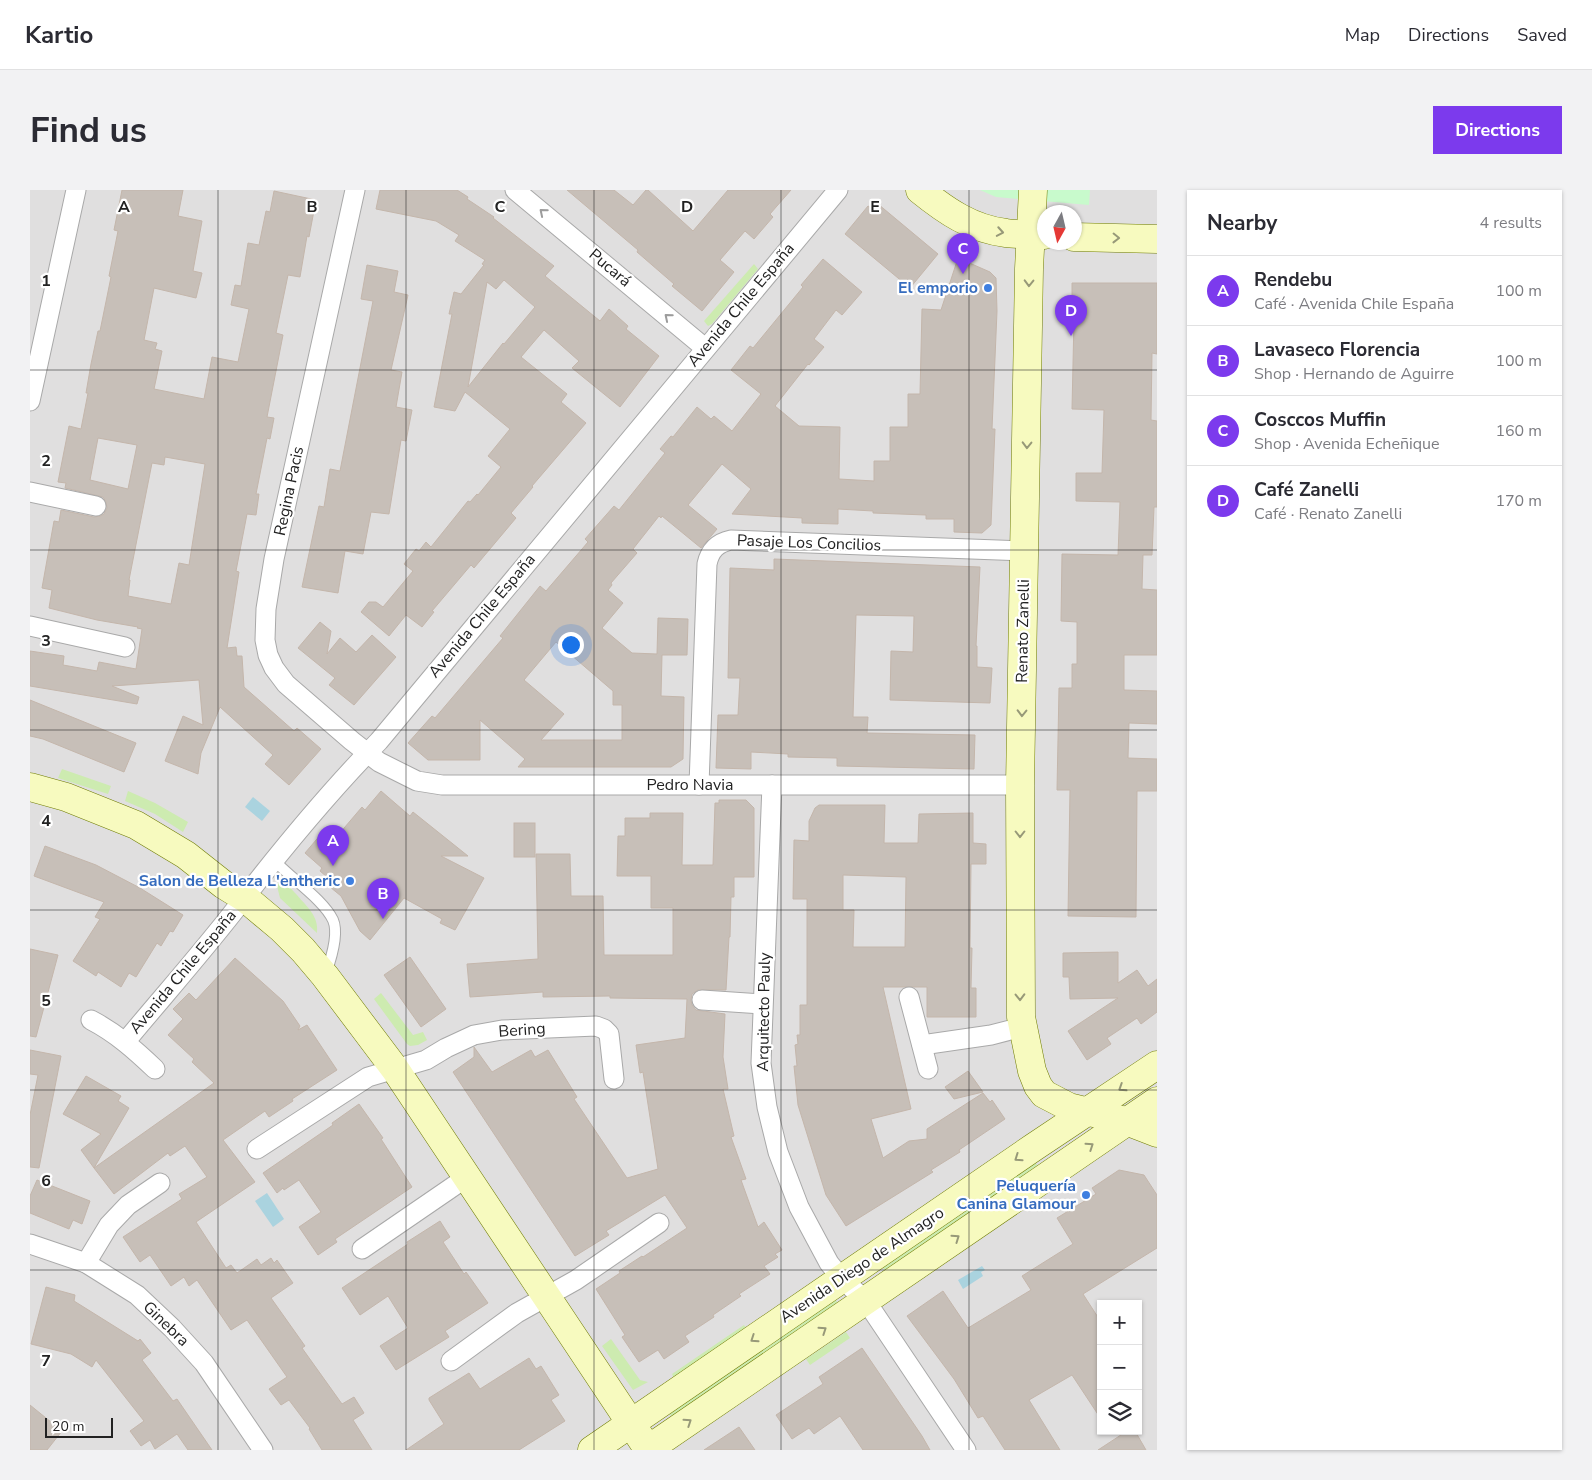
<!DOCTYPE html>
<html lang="en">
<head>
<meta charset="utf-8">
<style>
	:root { --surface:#fff; --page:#f2f2f3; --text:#2b2b33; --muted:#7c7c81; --line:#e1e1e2; --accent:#7c3aed }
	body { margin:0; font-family:"Nunito Sans",sans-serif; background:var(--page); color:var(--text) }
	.controls { position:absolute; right:15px; bottom:15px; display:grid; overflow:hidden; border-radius:0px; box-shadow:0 1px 4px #0004 }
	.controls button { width:45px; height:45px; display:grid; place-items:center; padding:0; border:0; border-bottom:1px solid var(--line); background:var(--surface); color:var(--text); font:25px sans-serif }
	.compass { position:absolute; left:1007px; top:15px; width:45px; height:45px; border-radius:50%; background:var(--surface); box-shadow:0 1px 4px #0004; rotate:188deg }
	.scale { position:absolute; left:15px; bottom:12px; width:68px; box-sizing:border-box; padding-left:5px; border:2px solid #222; border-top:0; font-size:14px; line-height:18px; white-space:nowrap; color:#222; -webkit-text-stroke:4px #fff; paint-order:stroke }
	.you { position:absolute; left:540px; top:454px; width:18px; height:18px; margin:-12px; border:4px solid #fff; border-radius:50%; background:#1a73e8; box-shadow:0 0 0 8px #1a73e833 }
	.badge { display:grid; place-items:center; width:32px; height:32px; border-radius:50%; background:var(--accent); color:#fff; font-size:16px; font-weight:700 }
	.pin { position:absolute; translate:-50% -41px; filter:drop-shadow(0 1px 2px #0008) }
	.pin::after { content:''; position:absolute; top:26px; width:18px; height:15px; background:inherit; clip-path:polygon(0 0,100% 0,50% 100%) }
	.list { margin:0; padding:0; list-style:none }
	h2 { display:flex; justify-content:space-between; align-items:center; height:65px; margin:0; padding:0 20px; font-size:21px }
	h2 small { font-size:16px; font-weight:400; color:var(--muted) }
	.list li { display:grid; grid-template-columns:32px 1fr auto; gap:15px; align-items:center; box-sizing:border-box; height:70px; padding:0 20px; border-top:1px solid var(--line) }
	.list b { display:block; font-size:19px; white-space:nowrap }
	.list p { margin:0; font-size:16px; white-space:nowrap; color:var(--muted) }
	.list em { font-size:16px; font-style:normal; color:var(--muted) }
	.icon { flex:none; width:28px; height:28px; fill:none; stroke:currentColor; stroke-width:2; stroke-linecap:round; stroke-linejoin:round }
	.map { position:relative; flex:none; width:1127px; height:1260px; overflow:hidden; border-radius:0px }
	header { display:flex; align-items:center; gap:30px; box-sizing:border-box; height:70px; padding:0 25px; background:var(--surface); border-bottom:1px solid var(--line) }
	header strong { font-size:24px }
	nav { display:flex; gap:28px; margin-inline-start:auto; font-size:18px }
	.intro { display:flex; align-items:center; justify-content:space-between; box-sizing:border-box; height:120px; padding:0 30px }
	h1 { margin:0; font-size:35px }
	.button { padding:12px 22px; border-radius:0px; background:var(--accent); color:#fff; font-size:18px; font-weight:700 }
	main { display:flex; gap:30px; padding:0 30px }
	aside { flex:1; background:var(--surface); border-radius:0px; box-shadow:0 1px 4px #0004 }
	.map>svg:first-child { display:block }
</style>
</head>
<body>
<header>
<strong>Kartio</strong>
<nav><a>Map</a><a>Directions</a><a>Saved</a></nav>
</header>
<div class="intro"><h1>Find us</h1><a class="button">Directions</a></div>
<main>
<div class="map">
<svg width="1127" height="1260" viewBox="0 0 1127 1260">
	<rect width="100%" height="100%" fill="#f2efe9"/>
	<path fill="#e0dfdf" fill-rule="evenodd" d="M0,0H1127V1260H0ZM1014,22H1044V52H1014ZM1071,1114H1108V1241H1071Z"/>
	<g fill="#cdebb0">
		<path d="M724,74L728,79L682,134L678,136L674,131Z"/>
		<path d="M32,579L81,596L78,604L28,588Z"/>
		<path d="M98,601L125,613L158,632L153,642L125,624L95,611Z"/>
		<path d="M250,688C257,693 261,699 267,705C277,717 289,726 287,743L250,708L247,696Z"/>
		<path d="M351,803L383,845L393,842L397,850L388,855L380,856L377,854L344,809Z"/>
		<path d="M1004,972L1012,979L857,1083L853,1078L855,1073Z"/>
		<path d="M806,1110L809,1116L643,1227L639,1224L802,1111Z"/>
		<path d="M714,1135L719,1142L645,1191L642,1184Z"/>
		<path d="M816,1142L820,1148L780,1175L776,1169Z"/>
		<path d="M581,1149L610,1190L618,1192L603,1200L572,1156Z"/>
	</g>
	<path fill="#c8facc" d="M950,0H1060L1059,15L966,7Z"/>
	<g fill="#aad3df">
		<path d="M223,607L240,621L232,631L215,617Z"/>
		<path d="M237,1003L254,1029L243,1037L225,1011Z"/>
		<path d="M952,1076L955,1080L951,1082L953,1086L933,1099L928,1090Z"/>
	</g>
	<g fill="#c7bfb8" stroke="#c4b6ab" fill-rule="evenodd">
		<path d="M92,0H153L148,26L172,31L163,81L172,83L166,108L124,98L114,150L127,153L125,159L132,161L124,199L174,209L182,167L208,172L219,119L201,115L205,95L211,96L218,53L229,55L236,21L240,22L244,1L286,10L279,47L277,46L270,87L258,85L246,143L253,145L237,227L244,228L240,249L237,248L226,304H229L226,325L217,324L206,381L209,382L197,458L206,457L207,466H212L214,497L264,541L267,538L291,559L259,595L235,574L243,565L190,517L171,563L168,584L135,571L153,526L173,535L169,490L82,496L109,507L107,514L0,496V461L34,466L33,475L67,481L69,472L106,479L112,439L107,438L108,437L67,430L19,418L22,400L12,398L24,331L29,332L31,320L64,327L70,326L74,324L77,318L76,312L73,307L35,298L36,293L28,292L39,236L51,239L58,203H56L61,174L68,141H70L81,87L79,86L88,41L84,40ZM68,248L107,255L98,299L60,290ZM135,267L175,274L159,375L149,373L141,414L98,406L100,390H99L122,273L134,275Z"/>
		<path d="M350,0H427L438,7L437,9L464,27L463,28L524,76L515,86L570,131L579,119L598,136L596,139L629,166L590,217L542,178L549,171L514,140L491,167L537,204L531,212L556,233L502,296L503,297L481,323L486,328L444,378L441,375L402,421L404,422L392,437L376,425L359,446L331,422L339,412H346L353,417L383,381L374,374L386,359L389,361L396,352L401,357L438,311L440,312L447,304L448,305L471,277L458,266L480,239L435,202L425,221L404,217L422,124H419L424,102L431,104L454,75L452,74L455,70L425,51L429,45L406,31L346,19ZM474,90L505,117L474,154L473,153L438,197L457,92L466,99Z"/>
		<path d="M537,0H584L603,15L616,0H618L663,41L698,0H761L740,24L743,27L724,49L715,41L690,70L704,82L672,121L642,96L644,94L607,62L608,60Z"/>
		<path d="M848,14L908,64L880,98L815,44L838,16L843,19Z"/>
		<path d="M928,68L960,82L966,88L967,121L962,239H965L961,335L952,343L924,342V329H896V325L843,323V321L808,319V334L772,333V328L702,324L721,299L692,274L658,315L687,339L671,358L632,326L631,328L629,326L603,359L607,363L581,393L582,395L578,400L593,413L572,438L602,463L627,464L628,428L658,429L657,465H632L631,506L654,507L653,569L641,577H488L495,569L450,530V570H398L378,553L402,526L405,528L473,448L470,446L510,396L516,401L558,352L555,349L584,316L589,320L635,263L630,259L641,246L643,247L667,217L681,229L684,226L702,241L731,204L701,180L720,156L723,158L773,97L771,95L793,69L832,102L812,125L806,120L784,149L794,157L779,175L778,174L745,216L769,236L810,237L809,289L844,291V271H860V237H878V204H890L892,119L911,120ZM526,452L583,501V515H592V550H511L534,524L494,490Z"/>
		<path d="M337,75L368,81L364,102L378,105L361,180L372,182L366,217L382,220L376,251L371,250L359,324L341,322L333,364L315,361L308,403L272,397L289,316L294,317L300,279L310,281L343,111L331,109Z"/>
		<path d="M1042,93H1127V164L1122,163L1121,230L1127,231V317H1124L1122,365H1113L1112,399L1127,400V465H1094V500L1127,501V534L1099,533L1098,568L1127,569V601H1107L1106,727L1038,726L1040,600H1027L1029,498H1042V474H1047V432L1031,431L1032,364L1088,365L1090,312L1046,311V283H1072L1074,220L1042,219L1044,129H1042Z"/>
		<path d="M744,369L950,377L946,456H947V477L962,478L960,513L860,510L861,461L883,462L884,426L826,425L823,527H838L837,543L945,545L944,579L807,576V568L758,567V564L721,562V579L686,578L688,525H708L710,488H698L700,378L744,380Z"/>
		<path d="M290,432L301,441L297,464L310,448L326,462L342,445L366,467L324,515L299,495L305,488L268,458Z"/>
		<path d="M0,510L106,553L94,582L13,549L0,546Z"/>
		<path d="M351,601L380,626L383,622L438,666H411L454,688L425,740L410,733L412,729L374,708L340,750L330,741L311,706L300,697L304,693L290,681L292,678L275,663L292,643L303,651L332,617L335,620Z"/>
		<path d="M689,610H716L724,618V687H704V707H701L700,747H699L696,800H668L662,804L661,810L662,815L666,820L695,824L693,867L698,899H693L704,946L701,947L716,989L711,990L728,1037L734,1032L752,1060L745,1064L748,1067L734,1076L740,1084L709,1104L711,1106L683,1125L684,1127L655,1146L659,1152L634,1169L628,1160L609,1172L592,1147L595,1145L566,1099L590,1083L589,1081L612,1066L613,1067L657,1038L635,1005L576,1041L579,1045L545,1066L423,882L444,867V857L462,882L501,860L505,867L518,860L547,907L544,909L597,988L628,979L613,882L610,883L606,855L655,848L657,809L580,808V806L513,807V802L440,807L437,774L508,769L506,664H540L541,706H573L574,765H643V718H621V686H587L588,646H595V628H620V623H653L652,675H683L685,613H689Z"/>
		<path d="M789,615H855L854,653H888L889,624L943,623V653L956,654V674H941L940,758H942L941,798H946V827H897V797H853L881,919L841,929L853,968L879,951L897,949V939L953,903L960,912L962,910L975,929L929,960L930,962L901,980L903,982L816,1036L796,1005L768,915L764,876H767L765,855L768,854L767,845H770V815H777V709H763L764,650L779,651V631L785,618ZM813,685L876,687L875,757H823L824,720H813Z"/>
		<rect x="484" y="633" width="21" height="34"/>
		<path d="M15,656L66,675L110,698L153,725L143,742L140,741L131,756L127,753L106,787L99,783L91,797L68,782L66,786L43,771L70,729L65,727L74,712L4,686Z"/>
		<path d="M0,759L28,765L6,847L0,846Z"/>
		<path d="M1088,762V793L1107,780L1118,796L1127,789V822L1111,834L1107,828L1077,848L1081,854L1057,870L1038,841L1088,808L1040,809L1039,787H1033V763Z"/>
		<path d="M380,767L416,819L391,837L354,785Z"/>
		<path d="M205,768L253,811L270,836L268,840L277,835L307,880L262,909L263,911L239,927L235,921L193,950L225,992L166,1032L196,1078L201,1075L207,1083L227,1069L231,1075L241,1068L244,1073L247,1070L263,1093L241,1108L275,1156L272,1158L312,1214L324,1207L334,1223L323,1230L342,1260H292L279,1239L280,1238L259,1210L251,1215L239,1199L257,1187L217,1130L201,1140L167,1090L159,1096L154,1087L141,1096L120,1065L110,1072L93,1047L152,1009L149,1004L177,987L155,956L140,966L138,963L84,1004L64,978L184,893L162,872L164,869L138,845L153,829L143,819L159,803L166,810Z"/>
		<path d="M0,860L31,866L9,978L0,977V925L8,885L0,884Z"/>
		<path d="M938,881L953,902L924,909L915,897Z"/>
		<path d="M56,886L91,906L88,911L99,918L64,978L51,960L71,944L33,924Z"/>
		<path d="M329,914L353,948L351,949L382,997L305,1049L307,1052L288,1065L269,1037L291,1022L269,990L254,1000L253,998L247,1003L233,983L303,935L302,933Z"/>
		<path d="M1089,980L1114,985L1127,1005V1058L1053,1104L1071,1132V1229L1042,1185L999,1210L1030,1260H975L953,1226L948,1228L924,1189L877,1126L913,1101L938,1138L1001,1100L992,1086L1043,1054L1027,1028L1066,1004L1062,998Z"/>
		<path d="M7,990L60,1011L52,1034L43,1030L39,1039L0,1023V1006Z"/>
		<path d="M410,1031L420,1047L413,1052L434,1084L436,1082L458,1113L415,1141L419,1147L366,1180L350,1156L378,1138L358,1106L330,1125L312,1098L378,1054L377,1052Z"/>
		<path d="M16,1097L45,1105L44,1111L108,1151L110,1149L121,1163L112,1170L143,1211L147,1209L182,1260H158L147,1244L125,1259L120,1250L111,1256L100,1241L114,1231L66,1170L62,1177L41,1164L1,1154Z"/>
		<path d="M832,1158L892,1246L900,1260H833L810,1226L784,1244L779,1238L762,1249L746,1225L793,1194L789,1187Z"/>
		<path d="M499,1168L506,1179L511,1176L529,1205L521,1210L535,1231L489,1260H376L414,1234L399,1210V1208L439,1183L450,1199Z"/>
		<path d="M0,1215L32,1241L17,1260H0Z"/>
		<path d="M709,1237L725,1260H674Z"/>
		<path d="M1097,1241H1105L1116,1260H1068Z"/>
	</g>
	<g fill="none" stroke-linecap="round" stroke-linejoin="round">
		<defs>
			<path id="lane" d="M244,670C260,688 293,709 303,730C309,744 301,769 296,783"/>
			<g id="street">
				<path d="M325,0L244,369L236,419L235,450L238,465L244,478L256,494L322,551L349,572L387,591L412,595H990"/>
				<path d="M485,0L675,158"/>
				<path d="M0,211L46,0"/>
				<path d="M0,302L66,316"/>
				<path d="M0,436L95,457"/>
				<path d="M669,595L677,374C680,360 687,353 701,350L995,361"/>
				<path d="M742,595L731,873L737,917L748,962L769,1017L799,1073L812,1089L836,1111L936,1260"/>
				<path d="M879,807L898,879"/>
				<path d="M672,810L732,814"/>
				<path d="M61,830C86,843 105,860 125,879"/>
				<path d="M96,851C135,804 177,757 215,707C257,653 301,600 349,551L808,0"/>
				<path d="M892,855L961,845L992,837"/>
				<path d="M227,959L338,887L396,870L416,858L444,845L472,840L566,836L574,839L579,844L584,889"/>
				<path d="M0,1054L56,1073L107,1105L142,1138L174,1173L233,1260"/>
				<path d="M332,1059L437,987"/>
				<path d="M56,1073L79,1035L98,1015L130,993"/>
				<path d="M421,1171L487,1123L546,1090L629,1033"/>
			</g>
			<g id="secondary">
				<path d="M890,0C916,21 942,39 976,43C988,45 1002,44 1014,45"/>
				<path d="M1003,0L999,79L990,595L991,827L1002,881L1008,896L1014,904L1039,917L1096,931L1127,943"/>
				<path d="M1044,47L1127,49"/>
				<path d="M0,597L36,607L106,635L156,665L194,695L215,708L252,739L273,760L295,786L365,879L618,1259"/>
				<path d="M562,1260L1004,957L1127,875"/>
				<path d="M617,1260L1127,911"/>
			</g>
		</defs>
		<use href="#lane" stroke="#a9a9a9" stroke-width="12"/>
		<use href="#street" stroke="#a9a9a9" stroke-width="21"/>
		<use href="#secondary" stroke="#707d05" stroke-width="29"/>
		<use href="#lane" stroke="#fff" stroke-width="10"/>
		<use href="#street" stroke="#fff" stroke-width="19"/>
		<use href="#secondary" stroke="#f7fabf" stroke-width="28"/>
	</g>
	<defs><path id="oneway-chevron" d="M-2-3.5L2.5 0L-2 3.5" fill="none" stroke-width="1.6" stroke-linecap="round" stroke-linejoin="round" transform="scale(1.25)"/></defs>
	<g stroke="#9c9c9c">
		<use href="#oneway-chevron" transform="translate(513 22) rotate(-140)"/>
		<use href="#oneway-chevron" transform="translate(638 127) rotate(-140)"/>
	</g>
	<g stroke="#979978">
		<use href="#oneway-chevron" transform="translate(970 42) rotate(10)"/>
		<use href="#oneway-chevron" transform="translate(1086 48) rotate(1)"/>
		<use href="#oneway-chevron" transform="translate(999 93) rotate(91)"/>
		<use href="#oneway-chevron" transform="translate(997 255) rotate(91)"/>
		<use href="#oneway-chevron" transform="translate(992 523) rotate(91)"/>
		<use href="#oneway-chevron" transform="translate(990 644) rotate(90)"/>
		<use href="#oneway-chevron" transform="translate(990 807) rotate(89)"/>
		<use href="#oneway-chevron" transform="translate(1092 898) rotate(147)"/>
		<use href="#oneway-chevron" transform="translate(1060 956) rotate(-34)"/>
		<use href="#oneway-chevron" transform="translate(988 968) rotate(145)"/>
		<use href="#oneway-chevron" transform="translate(926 1048) rotate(-35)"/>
		<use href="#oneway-chevron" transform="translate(793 1140) rotate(-34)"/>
		<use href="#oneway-chevron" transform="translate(724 1149) rotate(146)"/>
		<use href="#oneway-chevron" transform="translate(658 1232) rotate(-34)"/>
	</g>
	<path fill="none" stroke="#222" stroke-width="1" stroke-opacity="0.55" d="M188,0V1260M376,0V1260M564,0V1260M751,0V1260M939,0V1260M0,180H1127M0,360H1127M0,540H1127M0,720H1127M0,900H1127M0,1080H1127"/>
	<g fill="#3f7fe0" stroke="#fff" stroke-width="2">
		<circle cx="958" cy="98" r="5"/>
		<circle cx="320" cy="691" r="5"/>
		<circle cx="1056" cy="1005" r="5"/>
	</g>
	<g text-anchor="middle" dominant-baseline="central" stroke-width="4.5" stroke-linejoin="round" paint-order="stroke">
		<g font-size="16" fill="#222" stroke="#fff">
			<text transform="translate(580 78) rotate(40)">Pucará</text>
			<text transform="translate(711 115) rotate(-50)">Avenida Chile España</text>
			<text transform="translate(259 301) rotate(-78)">Regina Pacis</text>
			<text transform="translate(779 353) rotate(2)">Pasaje Los Concilios</text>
			<text transform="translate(452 426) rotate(-50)">Avenida Chile España</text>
			<text transform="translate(993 441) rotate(-89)">Renato Zanelli</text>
			<text x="660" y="595">Pedro Navia</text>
			<text transform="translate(153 782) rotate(-50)">Avenida Chile España</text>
			<text transform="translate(734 822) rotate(-89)">Arquitecto Pauly</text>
			<text transform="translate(492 840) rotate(-4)">Bering</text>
			<text transform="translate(832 1075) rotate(-34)">Avenida Diego de Almagro</text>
			<text transform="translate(136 1134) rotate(44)">Ginebra</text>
		</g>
		<g font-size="16" font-weight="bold" fill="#366cbe" stroke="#fff" text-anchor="end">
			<text x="948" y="98">El emporio</text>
			<text x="310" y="691">Salon de Belleza L'entheric</text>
			<text x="1046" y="996">Peluquería<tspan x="1046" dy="18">Canina Glamour</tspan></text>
		</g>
	</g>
	<g font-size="16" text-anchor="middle" font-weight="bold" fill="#222" stroke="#fff" stroke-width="4.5" stroke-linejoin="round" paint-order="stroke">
		<text x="94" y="22">A</text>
		<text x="282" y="22">B</text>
		<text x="470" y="22">C</text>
		<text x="657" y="22">D</text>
		<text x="845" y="22">E</text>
		<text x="16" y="96">1</text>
		<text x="16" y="276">2</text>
		<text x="16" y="456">3</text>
		<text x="16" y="636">4</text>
		<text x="16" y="816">5</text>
		<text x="16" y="996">6</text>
		<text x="16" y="1176">7</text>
	</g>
</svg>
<div class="controls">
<button>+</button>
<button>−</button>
<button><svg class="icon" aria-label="layers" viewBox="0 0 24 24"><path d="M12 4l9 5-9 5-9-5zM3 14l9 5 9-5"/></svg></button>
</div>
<svg class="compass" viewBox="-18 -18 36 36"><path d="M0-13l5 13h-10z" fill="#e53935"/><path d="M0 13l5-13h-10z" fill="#7c7c81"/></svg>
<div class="scale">20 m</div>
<div class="you"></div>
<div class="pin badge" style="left:303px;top:676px">A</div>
<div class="pin badge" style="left:353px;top:729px">B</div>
<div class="pin badge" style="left:933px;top:84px">C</div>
<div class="pin badge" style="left:1041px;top:146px">D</div>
</div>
<aside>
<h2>Nearby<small>4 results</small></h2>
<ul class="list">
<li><span class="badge">A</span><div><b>Rendebu</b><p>Café · Avenida Chile España</p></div><em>100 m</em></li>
<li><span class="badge">B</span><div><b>Lavaseco Florencia</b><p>Shop · Hernando de Aguirre</p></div><em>100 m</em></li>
<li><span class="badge">C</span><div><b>Cosccos Muffin</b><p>Shop · Avenida Echeñique</p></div><em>160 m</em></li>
<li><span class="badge">D</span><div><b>Café Zanelli</b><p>Café · Renato Zanelli</p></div><em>170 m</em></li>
</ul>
</aside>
</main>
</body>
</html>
